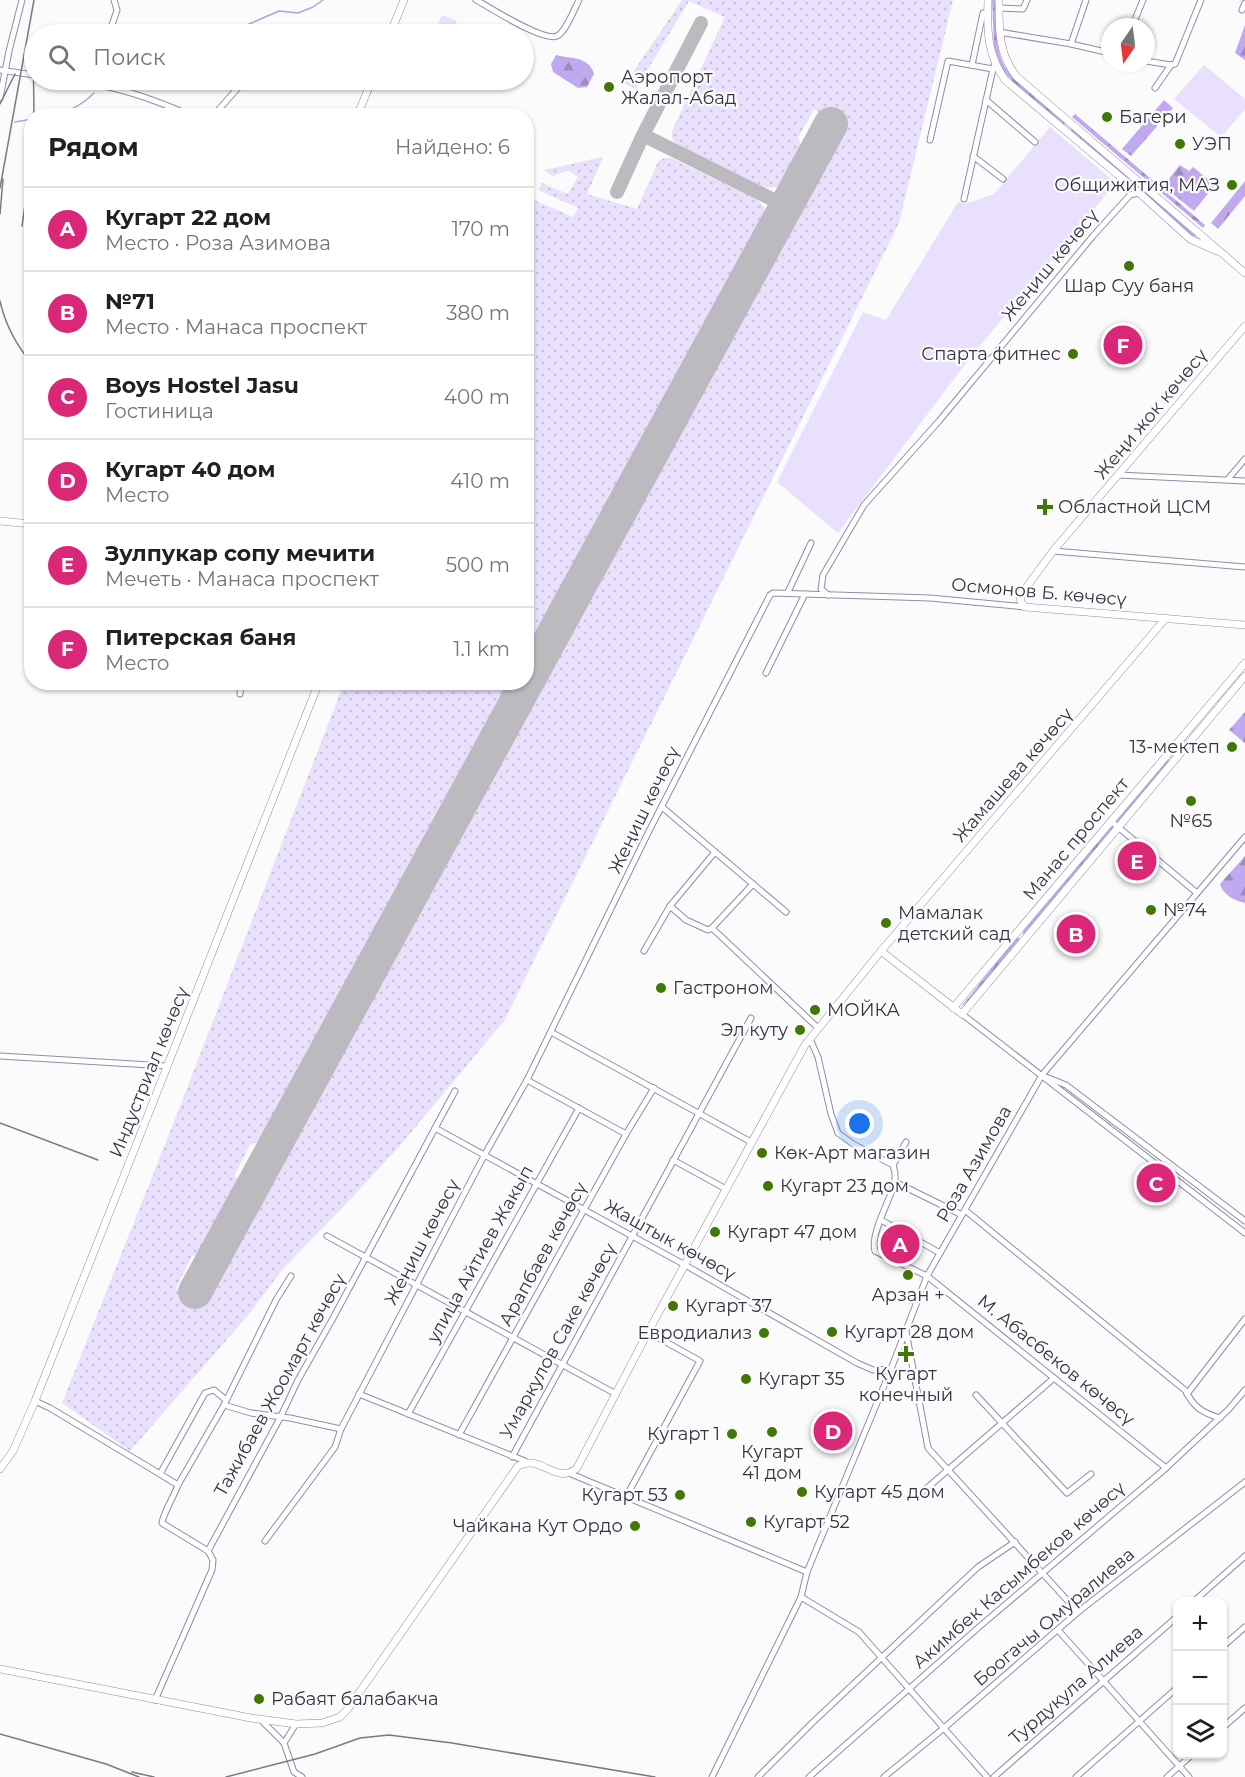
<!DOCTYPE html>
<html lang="ru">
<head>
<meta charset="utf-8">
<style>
	:root { --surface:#fff; --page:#f6f6f6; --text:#202124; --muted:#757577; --line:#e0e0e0; --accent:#db2777 }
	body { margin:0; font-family:Montserrat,sans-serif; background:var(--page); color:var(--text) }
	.controls { position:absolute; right:18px; bottom:18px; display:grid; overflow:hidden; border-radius:12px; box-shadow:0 2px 4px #0004 }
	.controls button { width:54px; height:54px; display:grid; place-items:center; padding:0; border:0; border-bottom:2px solid var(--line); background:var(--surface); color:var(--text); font:30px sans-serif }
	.compass { position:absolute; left:1101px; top:18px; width:54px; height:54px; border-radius:50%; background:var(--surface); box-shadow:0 2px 4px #0004; rotate:194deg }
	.you { position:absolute; left:860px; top:1124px; width:21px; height:21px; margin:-15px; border:4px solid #fff; border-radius:50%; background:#1a73e8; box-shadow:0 0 0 9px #1a73e833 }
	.badge { display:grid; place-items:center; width:39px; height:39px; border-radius:50%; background:var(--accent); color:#fff; font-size:20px; font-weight:700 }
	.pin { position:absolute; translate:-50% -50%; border:3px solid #fff; box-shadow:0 2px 6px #0006 }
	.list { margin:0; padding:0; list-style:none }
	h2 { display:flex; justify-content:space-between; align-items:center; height:78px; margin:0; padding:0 24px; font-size:26px }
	h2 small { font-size:20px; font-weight:400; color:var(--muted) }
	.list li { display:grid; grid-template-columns:39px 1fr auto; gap:18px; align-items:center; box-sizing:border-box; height:84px; padding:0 24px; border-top:2px solid var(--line) }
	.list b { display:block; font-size:22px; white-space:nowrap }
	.list p { margin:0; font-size:20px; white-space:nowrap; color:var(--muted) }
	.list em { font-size:20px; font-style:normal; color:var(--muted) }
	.icon { flex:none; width:33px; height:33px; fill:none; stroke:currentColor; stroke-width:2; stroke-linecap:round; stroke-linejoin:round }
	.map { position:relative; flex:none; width:1245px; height:1777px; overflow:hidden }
	.search { position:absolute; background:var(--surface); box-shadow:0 2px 4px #0004; left:24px; top:24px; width:510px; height:66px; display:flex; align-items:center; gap:15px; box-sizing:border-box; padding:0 21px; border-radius:33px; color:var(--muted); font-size:22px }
	.panel { position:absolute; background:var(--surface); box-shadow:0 2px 4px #0004; left:24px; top:108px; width:510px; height:582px; border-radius:24px }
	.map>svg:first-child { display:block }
</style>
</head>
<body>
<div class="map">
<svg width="1245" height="1777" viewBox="0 0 1245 1777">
	<defs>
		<pattern id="grass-dots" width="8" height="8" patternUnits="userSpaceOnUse" patternTransform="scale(1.5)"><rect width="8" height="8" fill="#e8e0fc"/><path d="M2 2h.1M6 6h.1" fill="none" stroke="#c8c1d9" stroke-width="1.8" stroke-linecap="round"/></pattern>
		<pattern id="forest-firs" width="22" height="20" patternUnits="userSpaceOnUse" patternTransform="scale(1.5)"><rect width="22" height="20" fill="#c0a9ef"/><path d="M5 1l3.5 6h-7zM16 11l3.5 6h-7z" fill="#9d8ac3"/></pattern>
	</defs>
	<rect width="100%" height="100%" fill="#fbfbfb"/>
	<g fill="url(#grass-dots)">
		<path d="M682,0H953L899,223L504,1021L397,1149L342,1208L282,1270L249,1314L130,1451L62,1403L177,1114L344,683H512L264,1139L250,1145L234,1176L241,1180L201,1254L192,1256L176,1288L203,1303L847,124L822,110L820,113L814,109L798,138L801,144V150L786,179L777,187L769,188L757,185L676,144L672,139V131L725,17L689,1L636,89L623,83L626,77L629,78Z"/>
		<path d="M603,157L587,194L637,209L658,162L664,158H671L757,199L764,207L765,214L527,655V208L529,209L534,200L573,217L578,208L538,190L542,183L568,194L578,177L568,170L553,176L544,170Z"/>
	</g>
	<g fill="url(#forest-firs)">
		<path d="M992,0H996C996,22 994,47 1005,67L1064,121L1065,125L1015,84L1002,70L994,47Z"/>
		<path d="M1245,25V60L1235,53Z"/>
		<path d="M556,55C571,59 589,56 594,74L587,87L578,88L553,72L551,64Z"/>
		<path d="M1164,100L1173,108L1131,156L1122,149Z"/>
		<path d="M1075,114L1205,225L1203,228L1072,117Z"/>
		<path d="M1072,128L1196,233V236L1193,237L1070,132Z"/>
		<path d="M1180,165L1189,171L1193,167L1215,185L1194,211L1163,186Z"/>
		<path d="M1245,181V196L1218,229L1211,223Z"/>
		<path d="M1245,712V743L1229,730Z"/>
		<path d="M1170,760L1118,822L1116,821L1167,761Z"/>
		<path d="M1111,827L1114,828L1026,933L1023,934V931Z"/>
		<path d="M1245,856V903C1235,901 1223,895 1220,884Z"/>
		<path d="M1017,937L1020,939L967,1003L961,1007Z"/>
	</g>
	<g fill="#e8e0fc">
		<path d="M442,15L457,21L452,34H445L435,31Z"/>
		<path d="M1204,65L1245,99V109L1221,137L1174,99Z"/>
		<path d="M1050,127L1116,183L969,359L838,533L777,482L863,312L886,320L958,202L965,204L994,194Z"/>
	</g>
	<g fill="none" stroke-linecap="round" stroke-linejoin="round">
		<g stroke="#b59ee2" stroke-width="1.5">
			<path d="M226,34L279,11L298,13L313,7L323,0"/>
			<path d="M49,116C68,112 81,106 94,93"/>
			<path d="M15,122L32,119"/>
		</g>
		<g stroke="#bcbabe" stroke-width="14">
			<path d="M643,135L786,206"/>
			<path d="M617,192L643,135L701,23"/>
		</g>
		<path stroke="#bcbabe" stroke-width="34" d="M195,1292L831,124"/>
		<defs>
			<g id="minor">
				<path d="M476,0C491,8 543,42 557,36C565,33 575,8 579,0"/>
				<path d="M999,8L1023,9L1027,0"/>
				<path d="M1242,10L1245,3"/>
				<path d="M1132,27L1143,0"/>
				<path d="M999,32L1071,44L1110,53"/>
				<path d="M109,34L117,10L114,0"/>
				<path d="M1071,44L1086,0"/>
				<path d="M1146,61L1171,65"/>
				<path d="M972,65L983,13"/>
				<path d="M0,70L34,75"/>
				<path d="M69,80C113,85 151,98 192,116"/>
				<path d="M322,80L370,85"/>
				<path d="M1155,88L1171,65L1175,64L1201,0"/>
				<path d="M0,98L9,51L22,0"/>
				<path d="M986,100L1035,142"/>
				<path d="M213,116L245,80"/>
				<path d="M930,140L948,61L993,69L994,66"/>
				<path d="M973,156L1003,179"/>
				<path d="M964,199L993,69"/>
				<path d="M1118,475L1245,481"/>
				<path d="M1228,479L1245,459"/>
				<path d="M1053,551L1245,567"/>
				<path d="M788,592L811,543"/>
				<path d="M828,595L821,589L823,575L864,505L939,421L1093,236L1130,195L1139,193"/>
				<path d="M766,673L805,594"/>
				<path d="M240,694L241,682"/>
				<path d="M662,807L786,912"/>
				<path d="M1112,822L1197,893"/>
				<path d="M670,906L715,852"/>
				<path d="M712,928L753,884"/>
				<path d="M644,951L670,906L686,920L708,930L712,928L818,1028"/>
				<path d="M962,1014L1245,1233"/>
				<path d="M551,1032L751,1142"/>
				<path d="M810,1039L818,1057L831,1114L838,1133L853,1144L893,1165L895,1173V1182C890,1200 870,1234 875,1251L927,1276L1166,1468"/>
				<path d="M0,1056L167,1066"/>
				<path d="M1046,1077L1066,1085L1245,1221"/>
				<path d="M527,1080L626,1134"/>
				<path d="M435,1128L685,1265L857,1363L873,1370L891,1369"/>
				<path d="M673,1160L726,1189"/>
				<path d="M893,1165L906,1142"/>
				<path d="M895,1182L962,1215"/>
				<path d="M965,1210L1186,1391C1193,1407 1203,1413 1220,1418"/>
				<path d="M881,1220L940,1253"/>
				<path d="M327,1236L616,1394"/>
				<path d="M906,1332L928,1448L1078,1612"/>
				<path d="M359,1394L525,1461"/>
				<path d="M1187,1394L1245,1319"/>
				<path d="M976,1395L1067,1493L1091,1474"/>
				<path d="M35,1401L50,1408L160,1474L205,1393L214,1390L226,1400"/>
				<path d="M224,1405L251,1413L290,1418L341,1429"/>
				<path d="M408,1414L579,1108"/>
				<path d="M459,1435L626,1134L654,1088"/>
				<path d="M512,1457L751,1018"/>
				<path d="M160,1474L178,1485L224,1405L276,1300L291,1276"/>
				<path d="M571,1474L807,1572"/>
				<path d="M178,1485C174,1496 163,1514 162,1523L208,1551"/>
				<path d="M919,1495L1054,1378"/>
				<path d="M626,1497L700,1361L648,1332"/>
				<path d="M265,1541L335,1447L341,1429L485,1154L527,1080L648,833L770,595L773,593L930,598L1025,607"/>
				<path d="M801,1597L859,1632L987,1777"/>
				<path d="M1193,1602L1245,1556"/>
				<path d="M1058,1630L1189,1777"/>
				<path d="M1222,1647L1245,1627"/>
				<path d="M155,1700L212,1570L213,1560L208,1551L280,1418L298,1380L332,1320L455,1091"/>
				<path d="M261,1720L284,1743L296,1724"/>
				<path d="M1222,1728L1245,1708"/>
				<path d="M284,1743L294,1772L302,1777"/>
				<path d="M712,1777L801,1597L807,1572L891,1369L927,1276L1042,1075L1245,837"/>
				<path d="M758,1777L812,1723L978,1567L1015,1542"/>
				<path d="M809,1777L979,1627L1166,1468L1229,1409L1245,1390"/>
				<path d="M884,1777L944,1728L1078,1612L1245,1482"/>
				<path d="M994,1777L1178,1616"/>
				<path d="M1076,1777L1178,1687"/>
				<path d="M1167,1777L1193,1754"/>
			</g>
			<g id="major">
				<path d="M988,0C987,31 987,54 1005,80L1136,190L1190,239L1217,251"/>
				<path d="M999,0C999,29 998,54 1017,77L1245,273"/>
				<path d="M390,34L404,0"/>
				<path d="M357,116L372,80"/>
				<path d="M1245,326L1053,551L1020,596L1021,602L1025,607L1245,625"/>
				<path d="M0,521L32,524"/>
				<path d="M881,951L962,1014L1245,676"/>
				<path d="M953,1008L1245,663"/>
				<path d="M0,1469L13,1451L35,1401L319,682"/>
				<path d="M0,1669L251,1718L296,1724L322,1723L340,1717L347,1710L518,1466C540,1453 557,1486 577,1468L648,1332L805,1045L881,951L1166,618"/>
			</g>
		</defs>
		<use href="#minor" stroke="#948aa9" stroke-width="7"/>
		<use href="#major" stroke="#948aa9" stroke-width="8"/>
		<use href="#minor" stroke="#fff" stroke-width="5"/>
		<use href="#major" stroke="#fff" stroke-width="7"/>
		<g stroke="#7c7982" stroke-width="1.5">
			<path d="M33,39L34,116"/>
			<path d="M0,104L15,74"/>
			<path d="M0,188L34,0"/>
			<path d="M0,214L3,179"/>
			<path d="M22,226L32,155"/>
			<path d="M0,301C5,324 17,346 32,364"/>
			<path d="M0,1123L98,1160"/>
			<path d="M0,1734L106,1764L139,1777"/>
			<path d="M132,1772L154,1777"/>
			<path d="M226,1777L315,1754L360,1738L389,1735L452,1743L655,1777"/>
		</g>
	</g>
	<g fill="#417705" stroke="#fbfbfb" stroke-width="2">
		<circle cx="609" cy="87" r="6"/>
		<circle cx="1107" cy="117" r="6"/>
		<circle cx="1180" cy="144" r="6"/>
		<circle cx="1232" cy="185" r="6"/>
		<circle cx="1129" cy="266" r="6"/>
		<circle cx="1073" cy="354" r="6"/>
		<path d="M1042 498h6v6h6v6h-6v6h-6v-6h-6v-6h6z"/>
		<circle cx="1232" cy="747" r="6"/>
		<circle cx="1191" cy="801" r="6"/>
		<circle cx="1151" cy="910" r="6"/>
		<circle cx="886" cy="923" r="6"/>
		<circle cx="661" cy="988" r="6"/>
		<circle cx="815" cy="1010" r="6"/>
		<circle cx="800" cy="1030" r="6"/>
		<circle cx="762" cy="1153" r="6"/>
		<circle cx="768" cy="1186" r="6"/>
		<circle cx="715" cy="1232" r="6"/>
		<circle cx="908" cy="1275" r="6"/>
		<circle cx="673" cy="1306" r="6"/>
		<circle cx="832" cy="1332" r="6"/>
		<circle cx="764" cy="1333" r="6"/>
		<path d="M903 1345h6v6h6v6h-6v6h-6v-6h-6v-6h6z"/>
		<circle cx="746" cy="1379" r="6"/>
		<circle cx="772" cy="1432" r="6"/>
		<circle cx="732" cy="1434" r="6"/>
		<circle cx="802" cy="1492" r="6"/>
		<circle cx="680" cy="1495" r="6"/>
		<circle cx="751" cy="1522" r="6"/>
		<circle cx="635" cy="1526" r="6"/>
		<circle cx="259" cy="1699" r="6"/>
	</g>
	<g text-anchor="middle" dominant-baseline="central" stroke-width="4.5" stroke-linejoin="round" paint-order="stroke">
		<g font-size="18" fill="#373341" stroke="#fbfbfb" text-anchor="start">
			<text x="621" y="77">Аэропорт<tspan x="621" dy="21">Жалал-Абад</tspan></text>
			<text x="1119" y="117">Багери</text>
			<text x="1192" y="144">УЭП</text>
			<text x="1220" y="185" text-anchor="end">Общижития, МАЗ</text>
			<text x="1129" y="286" text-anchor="middle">Шар Суу баня</text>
			<text x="1061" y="354" text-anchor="end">Спарта фитнес</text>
			<text x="1058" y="507">Областной ЦСМ</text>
			<text x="1220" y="747" text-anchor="end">13-мектеп</text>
			<text x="1191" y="821" text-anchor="middle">№65</text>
			<text x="1163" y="910">№74</text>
			<text x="898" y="913">Мамалак<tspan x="898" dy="21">детский сад</tspan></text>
			<text x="673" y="988">Гастроном</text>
			<text x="827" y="1010">МОЙКА</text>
			<text x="788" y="1030" text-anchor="end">Эл куту</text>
			<text x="774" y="1153">Көк-Арт магазин</text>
			<text x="780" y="1186">Кугарт 23 дом</text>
			<text x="727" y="1232">Кугарт 47 дом</text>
			<text x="908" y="1295" text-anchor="middle">Арзан +</text>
			<text x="685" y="1306">Кугарт 37</text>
			<text x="844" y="1332">Кугарт 28 дом</text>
			<text x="752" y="1333" text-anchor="end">Евродиализ</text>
			<text x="906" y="1374" text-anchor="middle">Кугарт<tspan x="906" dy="21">конечный</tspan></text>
			<text x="758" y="1379">Кугарт 35</text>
			<text x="720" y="1434" text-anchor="end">Кугарт 1</text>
			<text x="772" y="1452" text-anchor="middle">Кугарт<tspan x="772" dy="21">41 дом</tspan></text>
			<text x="814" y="1492">Кугарт 45 дом</text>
			<text x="668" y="1495" text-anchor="end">Кугарт 53</text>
			<text x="763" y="1522">Кугарт 52</text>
			<text x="623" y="1526" text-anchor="end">Чайкана Кут Ордо</text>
			<text x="271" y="1699">Рабаят балабакча</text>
		</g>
		<g font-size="18" fill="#373341" stroke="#fbfbfb">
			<text transform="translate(1050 265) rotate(-50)">Жеңиш көчөсү</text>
			<text transform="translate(1151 414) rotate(-50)">Жеңи жок көчөсү</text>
			<text transform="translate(1039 592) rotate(5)">Осмонов Б. көчөсү</text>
			<text transform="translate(1013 775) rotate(-49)">Жамашева көчөсү</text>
			<text transform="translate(644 810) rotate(-64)">Жеңиш көчөсү</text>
			<text transform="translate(1076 839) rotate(-50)">Манас проспект</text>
			<text transform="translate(149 1072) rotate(-68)">Индустриал көчөсү</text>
			<text transform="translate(974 1164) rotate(-60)">Роза Азимова</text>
			<text transform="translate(670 1240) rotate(29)">Жаштык көчөсү</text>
			<text transform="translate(422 1242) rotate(-62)">Жеңиш көчөсү</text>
			<text transform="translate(480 1254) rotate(-61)">улица Айтиев Жакып</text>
			<text transform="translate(543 1254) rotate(-61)">Арапбаев көчөсү</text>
			<text transform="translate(558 1341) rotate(-61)">Умаркулов Саке көчөсү</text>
			<text transform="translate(1056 1360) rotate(39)">М. Абасбеков көчөсү</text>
			<text transform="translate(280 1385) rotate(-61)">Тажибаев Жоомарт көчөсү</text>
			<text transform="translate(1019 1575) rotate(-41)">Акимбек Касымбеков көчөсү</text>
			<text transform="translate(1054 1617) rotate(-40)">Боогачы Омуралиева</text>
			<text transform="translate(1076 1685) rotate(-41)">Турдукула Алиева</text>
		</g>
	</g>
</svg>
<div class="controls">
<button>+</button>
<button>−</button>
<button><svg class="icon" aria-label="layers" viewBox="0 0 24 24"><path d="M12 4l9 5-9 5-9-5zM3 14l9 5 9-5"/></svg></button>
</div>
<svg class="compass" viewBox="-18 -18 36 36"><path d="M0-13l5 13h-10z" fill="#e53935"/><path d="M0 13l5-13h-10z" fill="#757577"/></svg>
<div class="you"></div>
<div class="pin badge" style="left:900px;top:1244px">A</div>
<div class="pin badge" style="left:1076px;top:934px">B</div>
<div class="pin badge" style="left:1156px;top:1183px">C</div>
<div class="pin badge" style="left:833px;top:1431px">D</div>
<div class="pin badge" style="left:1137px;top:861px">E</div>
<div class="pin badge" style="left:1123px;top:345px">F</div>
<div class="search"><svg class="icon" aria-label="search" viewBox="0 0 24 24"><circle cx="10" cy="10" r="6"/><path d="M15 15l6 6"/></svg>Поиск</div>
<section class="panel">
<h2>Рядом<small>Найдено: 6</small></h2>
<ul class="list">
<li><span class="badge">A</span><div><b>Кугарт 22 дом</b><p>Место · Роза Азимова</p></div><em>170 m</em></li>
<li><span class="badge">B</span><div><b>№71</b><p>Место · Манаса проспект</p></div><em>380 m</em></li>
<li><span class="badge">C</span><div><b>Boys Hostel Jasu</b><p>Гостиница</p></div><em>400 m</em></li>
<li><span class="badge">D</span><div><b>Кугарт 40 дом</b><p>Место</p></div><em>410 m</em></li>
<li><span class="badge">E</span><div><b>Зулпукар сопу мечити</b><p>Мечеть · Манаса проспект</p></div><em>500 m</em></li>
<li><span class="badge">F</span><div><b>Питерская баня</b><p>Место</p></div><em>1.1 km</em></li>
</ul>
</section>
</div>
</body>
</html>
